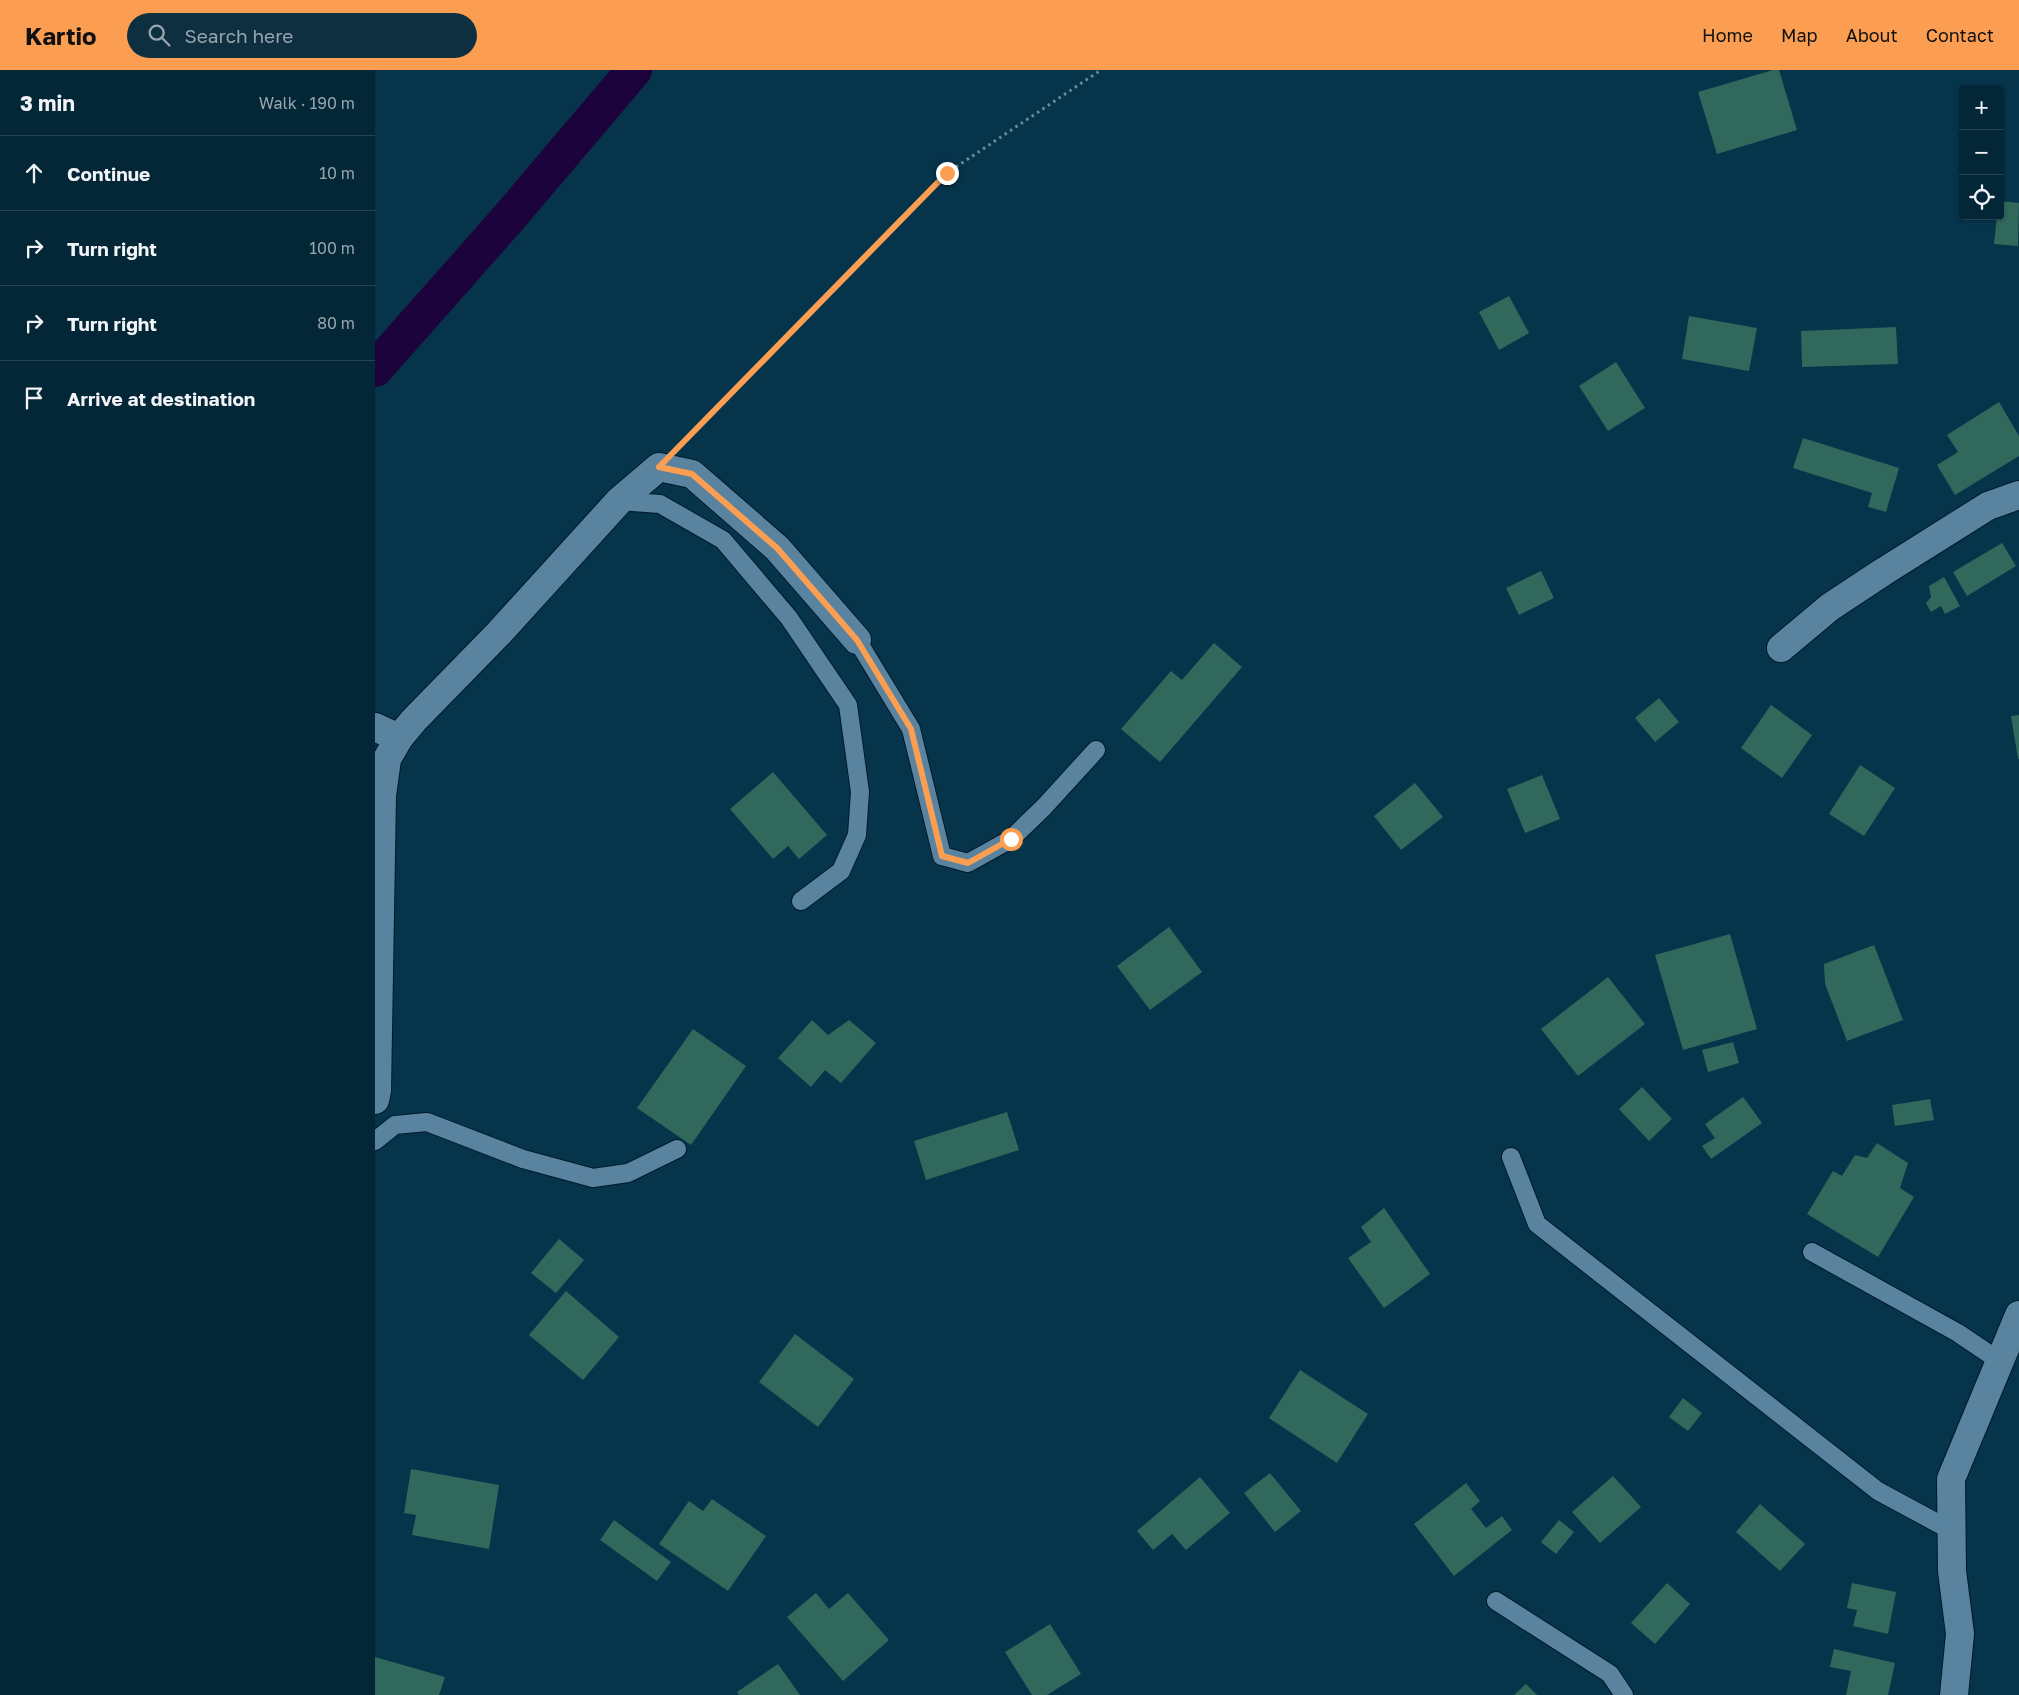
<!DOCTYPE html>
<html lang="en">
<head>
<meta charset="utf-8">
<style>
	:root { --surface:#042738; --page:#0d2f40; --text:#f1f3f6; --muted:#97a5ae; --line:#254453; --accent:#fb9e51 }
	body { margin:0; font-family:"Golos Text",sans-serif; background:var(--page); color:var(--text) }
	.controls { position:absolute; right:15px; top:15px; display:grid; overflow:hidden; border-radius:5px; box-shadow:0 1px 4px #0004 }
	.controls button { width:45px; height:45px; display:grid; place-items:center; padding:0; border:0; border-bottom:1px solid var(--line); background:var(--surface); color:var(--text); font:25px sans-serif }
	.stop { position:absolute; width:15px; height:15px; margin:-11px; border:4px solid #fb9e51; border-radius:50%; background:#fff }
	.stop.end { background:#fb9e51; border-color:#fff; box-shadow:0 1px 5px #0008 }
	.list { margin:0; padding:0; list-style:none }
	h2 { display:flex; justify-content:space-between; align-items:center; height:65px; margin:0; padding:0 20px; font-size:21px }
	h2 small { font-size:16px; font-weight:400; color:var(--muted) }
	.list li { display:grid; grid-template-columns:32px 1fr auto; gap:15px; align-items:center; box-sizing:border-box; height:75px; padding:0 20px; border-top:1px solid var(--line) }
	.list b { display:block; font-size:19px; white-space:nowrap }
	.list em { font-size:16px; font-style:normal; color:var(--muted) }
	.icon { flex:none; width:28px; height:28px; fill:none; stroke:currentColor; stroke-width:2; stroke-linecap:round; stroke-linejoin:round }
	.map { position:relative; flex:none; width:1644px; height:1625px; overflow:hidden }
	header { display:flex; align-items:center; gap:30px; box-sizing:border-box; height:70px; padding:0 25px; background:var(--accent); color:#111 }
	header strong { font-size:24px }
	nav { display:flex; gap:28px; margin-inline-start:auto; font-size:18px }
	.search { width:350px; height:45px; background:var(--page); display:flex; align-items:center; gap:12px; box-sizing:border-box; padding:0 18px; border-radius:28px; color:var(--muted); font-size:19px }
	main { display:flex }
	aside { flex:1; background:var(--surface) }
	.map>svg:first-child { display:block }
</style>
</head>
<body>
<header>
<strong>Kartio</strong>
<div class="search"><svg class="icon" aria-label="search" viewBox="0 0 24 24"><circle cx="10" cy="10" r="6"/><path d="M15 15l6 6"/></svg>Search here</div>
<nav><a>Home</a><a>Map</a><a>About</a><a>Contact</a></nav>
</header>
<main>
<aside>
<h2>3 min<small>Walk · 190 m</small></h2>
<ul class="list">
<li><svg class="icon" aria-label="ahead" viewBox="0 0 24 24"><path d="M12 20V5M6 11l6-6 6 6"/></svg><div><b>Continue</b></div><em>10 m</em></li>
<li><svg class="icon" aria-label="right" viewBox="0 0 24 24"><path d="M7 20v-9h11M14 6l5 5-5 5"/></svg><div><b>Turn right</b></div><em>100 m</em></li>
<li><svg class="icon" aria-label="right" viewBox="0 0 24 24"><path d="M7 20v-9h11M14 6l5 5-5 5"/></svg><div><b>Turn right</b></div><em>80 m</em></li>
<li><svg class="icon" aria-label="arrive" viewBox="0 0 24 24"><path d="M6 21V4h12l-3 4 3 4H6"/></svg><div><b>Arrive at destination</b></div></li>
</ul>
</aside>
<div class="map">
<svg width="1644" height="1625" viewBox="0 0 1644 1625">
	<rect width="100%" height="100%" fill="#06344b"/>
	<g fill="none" stroke-linecap="round" stroke-linejoin="round">
		<path stroke="#1d033b" stroke-width="36" d="M0,299L131,151L259,0"/>
	</g>
	<g fill="#30685c">
		<path d="M1398,0H1404L1422,60L1342,84L1323,22Z"/>
		<path d="M1625,131L1644,133L1643,176L1619,174L1622,146H1625Z"/>
		<path d="M1134,226L1154,263L1124,280L1104,242Z"/>
		<path d="M1314,246L1382,258L1374,301L1307,289Z"/>
		<path d="M1521,257L1523,294L1427,297L1426,261Z"/>
		<path d="M1241,292L1270,338L1233,361L1204,316Z"/>
		<path d="M1624,332L1644,366V386L1580,425L1562,395L1583,382L1572,365Z"/>
		<path d="M1428,368L1524,398L1511,442L1493,437L1497,423L1418,398Z"/>
		<path d="M1627,473L1641,496L1592,526L1578,502Z"/>
		<path d="M1166,501L1179,528L1144,545L1131,518Z"/>
		<path d="M1569,507L1585,536L1570,544L1566,536L1556,542L1551,533L1556,527L1554,516Z"/>
		<path d="M839,573L867,597L785,692L746,659L796,601L807,610Z"/>
		<path d="M1284,628L1304,652L1280,672L1260,648Z"/>
		<path d="M1396,635L1437,665L1407,708L1366,678Z"/>
		<path d="M1644,645V689H1643L1636,646Z"/>
		<path d="M1485,695L1520,718L1489,766L1454,744Z"/>
		<path d="M398,702L452,765L424,789L413,776L398,789L355,739Z"/>
		<path d="M1167,705L1185,749L1150,763L1132,719Z"/>
		<path d="M1040,713L1068,747L1026,780L999,746Z"/>
		<path d="M794,857L827,902L775,940L742,896Z"/>
		<path d="M1355,864L1382,959L1308,980L1280,885Z"/>
		<path d="M1499,875L1528,950L1472,971L1450,914L1449,894Z"/>
		<path d="M1233,907L1270,954L1203,1006L1166,959Z"/>
		<path d="M437,950L453,965L474,950L501,973L466,1013L450,1000L436,1017L403,988Z"/>
		<path d="M318,959L371,996L316,1075L262,1038Z"/>
		<path d="M1358,972L1364,993L1333,1002L1327,980Z"/>
		<path d="M1267,1017L1297,1049L1274,1071L1244,1039Z"/>
		<path d="M1368,1027L1387,1053L1336,1089L1327,1076L1340,1068L1330,1054Z"/>
		<path d="M1555,1029L1559,1050L1520,1056L1517,1035Z"/>
		<path d="M632,1042L644,1080L551,1110L539,1071Z"/>
		<path d="M1502,1073L1533,1093L1525,1118L1539,1127L1503,1187L1432,1144L1458,1101L1467,1106L1480,1085L1492,1088Z"/>
		<path d="M1009,1138L1055,1204L1009,1238L973,1188L996,1172L986,1157Z"/>
		<path d="M184,1169L209,1190L181,1223L156,1203Z"/>
		<path d="M191,1221L244,1267L208,1310L154,1265Z"/>
		<path d="M420,1264L479,1309L443,1357L384,1312Z"/>
		<path d="M925,1300L993,1344L962,1393L894,1348Z"/>
		<path d="M1308,1328L1327,1343L1313,1361L1294,1347Z"/>
		<path d="M36,1399L124,1415L114,1479L37,1465L41,1445L29,1443Z"/>
		<path d="M895,1403L926,1441L900,1462L869,1423Z"/>
		<path d="M1238,1406L1266,1437L1225,1473L1197,1442Z"/>
		<path d="M825,1407L855,1443L811,1480L797,1464L778,1480L762,1461Z"/>
		<path d="M1091,1413L1105,1431L1096,1439L1111,1458L1127,1446L1137,1460L1079,1506L1039,1454Z"/>
		<path d="M337,1429L391,1466L353,1521L284,1474L314,1431L328,1441Z"/>
		<path d="M1385,1434L1430,1474L1405,1501L1361,1462Z"/>
		<path d="M239,1450L296,1492L282,1511L225,1470Z"/>
		<path d="M1184,1450L1199,1462L1181,1484L1166,1472Z"/>
		<path d="M1292,1513L1315,1534L1280,1574L1256,1553Z"/>
		<path d="M1477,1513L1521,1522L1513,1564L1478,1556L1482,1540L1472,1538Z"/>
		<path d="M441,1523L454,1539L473,1523L514,1570L468,1611L412,1547Z"/>
		<path d="M675,1554L706,1604L672,1625H657L630,1582Z"/>
		<path d="M1459,1579L1520,1593L1513,1625H1471L1476,1601L1455,1597Z"/>
		<path d="M0,1587L70,1607L64,1625H0Z"/>
		<path d="M403,1594L425,1625H364L362,1622Z"/>
		<path d="M1151,1614L1162,1625H1139Z"/>
	</g>
	<g fill="none" stroke-linecap="round" stroke-linejoin="round">
		<defs>
			<g id="service">
				<path d="M244,431L285,434L348,470L414,548L473,635L485,722L482,765L466,801L426,831"/>
				<path d="M482,570L536,659L567,786L593,793L636,769L669,737L721,680"/>
				<path d="M0,1071L20,1055L52,1052L148,1089L218,1108L253,1103L302,1079"/>
				<path d="M1136,1087L1162,1154L1503,1421L1577,1461"/>
				<path d="M1437,1182L1583,1263L1626,1292"/>
				<path d="M1121,1531L1235,1604L1249,1625"/>
			</g>
			<g id="minor">
				<path d="M1406,578L1455,537L1508,502L1613,436L1644,425"/>
				<path d="M0,657L24,668"/>
				<path d="M0,1030L2,1021L7,726L12,689L24,668L39,650L124,563L244,431L284,397L317,404L402,478L482,570"/>
				<path d="M1579,1625L1585,1564L1577,1501L1576,1409L1644,1245"/>
			</g>
		</defs>
		<use href="#service" stroke="#001a2c" stroke-width="20"/>
		<use href="#minor" stroke="#001a2c" stroke-width="30"/>
		<path stroke="#6c8b9c" stroke-width="3" stroke-dasharray="2.5 4" stroke-linecap="butt" d="M311,369L572,103L726,0"/>
		<use href="#service" stroke="#59839f" stroke-width="18"/>
		<use href="#minor" stroke="#59839f" stroke-width="28"/>
	</g>
	<g fill="none" stroke-linecap="round" stroke-linejoin="round">
		<path stroke="#fb9e51" stroke-width="6" d="M572,103L284,397L317,404L402,478L482,570L536,659L567,786L593,793L636,769"/>
	</g>
</svg>
<div class="controls">
<button>+</button>
<button>−</button>
<button><svg class="icon" aria-label="locate" viewBox="0 0 24 24"><circle cx="12" cy="12" r="6"/><path d="M12 2v4M12 18v4M2 12h4M18 12h4"/></svg></button>
</div>
<div class="stop" style="left:636px;top:769px"></div>
<div class="stop end" style="left:572px;top:103px"></div>
</div>
</main>
</body>
</html>
